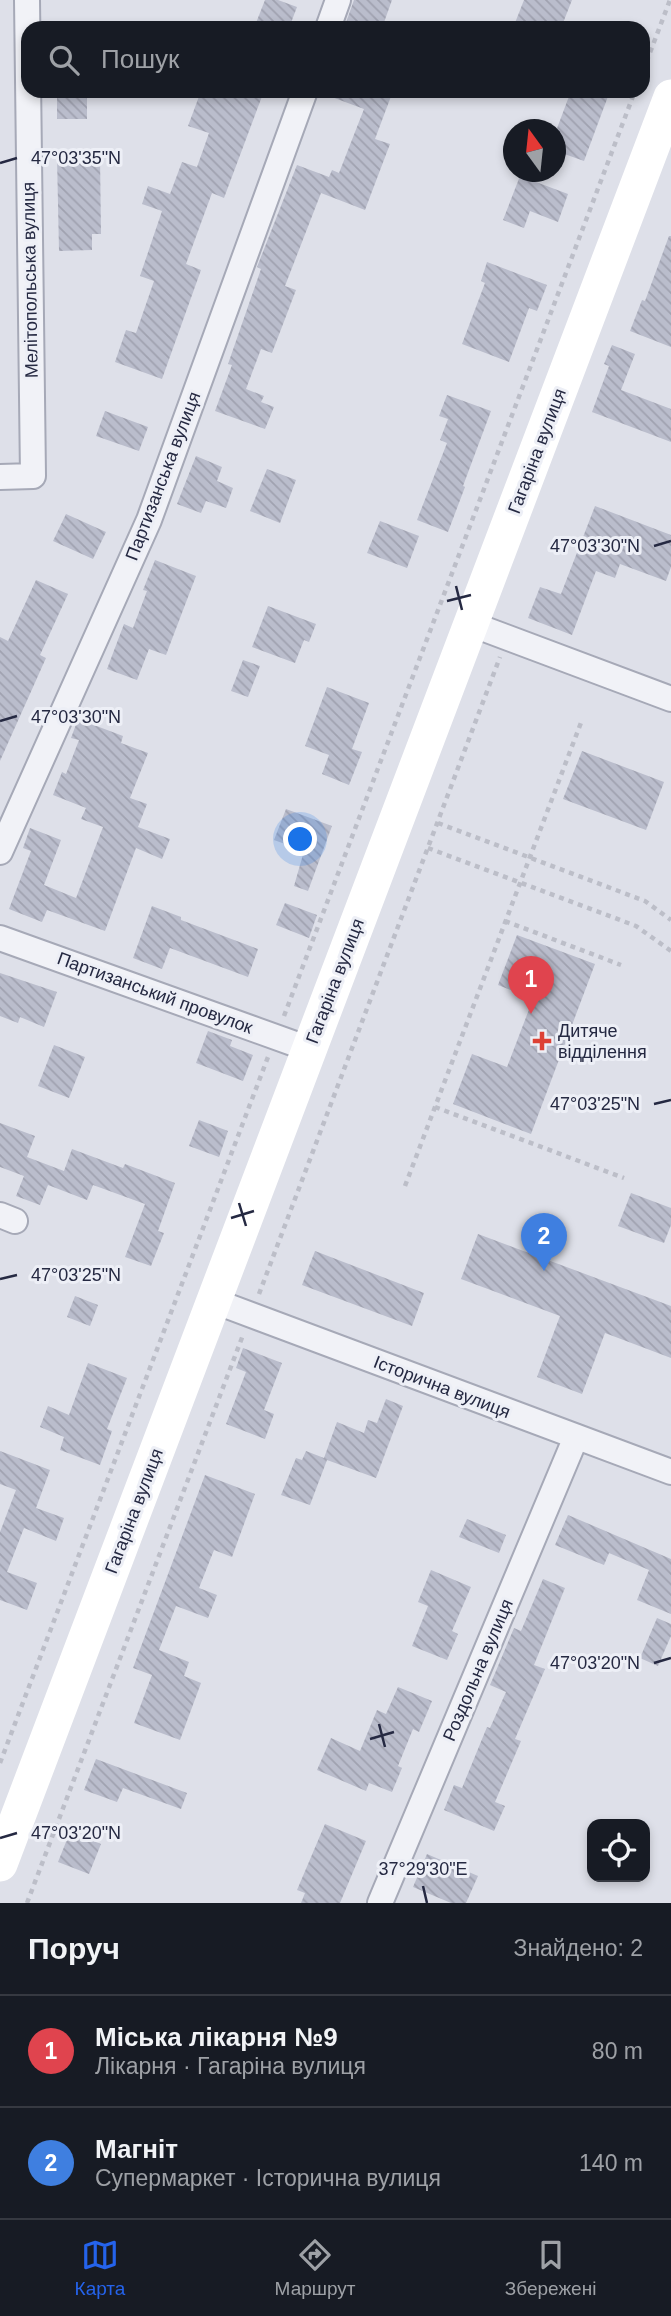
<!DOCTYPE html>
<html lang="uk">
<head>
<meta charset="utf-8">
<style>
	:root { --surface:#171b24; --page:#242831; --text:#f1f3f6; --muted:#9ea1a6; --line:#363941; --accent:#2563eb }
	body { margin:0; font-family:Helvetica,sans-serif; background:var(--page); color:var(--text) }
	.controls { position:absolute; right:21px; bottom:21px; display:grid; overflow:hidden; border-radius:14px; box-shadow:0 4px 10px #0003 }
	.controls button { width:63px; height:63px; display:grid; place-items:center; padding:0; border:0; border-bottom:2px solid var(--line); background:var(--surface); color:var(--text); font:35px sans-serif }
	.compass { position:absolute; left:503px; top:119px; width:63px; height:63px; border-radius:50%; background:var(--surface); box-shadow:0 4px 10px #0003; rotate:345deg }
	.you { position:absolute; left:301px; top:840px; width:24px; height:24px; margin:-18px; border:5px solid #fff; border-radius:50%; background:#1a73e8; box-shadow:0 0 0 10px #1a73e833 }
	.badge { display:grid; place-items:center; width:46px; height:46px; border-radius:50%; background:var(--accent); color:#fff; font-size:23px; font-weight:700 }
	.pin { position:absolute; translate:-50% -58px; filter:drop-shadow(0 2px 4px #0008) }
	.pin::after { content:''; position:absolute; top:37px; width:24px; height:21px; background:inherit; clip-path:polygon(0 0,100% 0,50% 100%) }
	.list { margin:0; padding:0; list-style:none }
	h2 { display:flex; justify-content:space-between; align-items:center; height:91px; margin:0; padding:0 28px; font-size:30px }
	h2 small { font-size:23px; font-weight:400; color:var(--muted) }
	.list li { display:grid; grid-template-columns:46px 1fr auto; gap:21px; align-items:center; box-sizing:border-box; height:112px; padding:0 28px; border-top:2px solid var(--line) }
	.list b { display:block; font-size:26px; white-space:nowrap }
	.list p { margin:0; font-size:23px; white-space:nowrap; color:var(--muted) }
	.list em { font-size:23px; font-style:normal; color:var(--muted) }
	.icon { flex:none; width:38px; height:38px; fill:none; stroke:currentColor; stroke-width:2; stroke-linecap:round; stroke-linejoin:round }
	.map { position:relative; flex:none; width:671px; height:1903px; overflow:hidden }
	.search { position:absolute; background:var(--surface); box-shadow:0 4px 10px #0003; left:21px; right:21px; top:21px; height:77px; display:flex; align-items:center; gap:18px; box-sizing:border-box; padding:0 24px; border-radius:21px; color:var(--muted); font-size:26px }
	.sheet { height:315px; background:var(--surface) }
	nav { display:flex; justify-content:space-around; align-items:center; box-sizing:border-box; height:98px; border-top:2px solid var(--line); background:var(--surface); font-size:19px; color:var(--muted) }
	nav a { display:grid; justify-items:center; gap:4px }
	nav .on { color:var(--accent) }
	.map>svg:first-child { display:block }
</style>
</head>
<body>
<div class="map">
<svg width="671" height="1903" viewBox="0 0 671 1903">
	<defs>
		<pattern id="building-back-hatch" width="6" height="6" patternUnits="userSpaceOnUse" patternTransform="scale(1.75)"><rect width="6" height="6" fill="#babdcc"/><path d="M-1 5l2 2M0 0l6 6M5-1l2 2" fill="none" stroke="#a0a2b0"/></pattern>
	</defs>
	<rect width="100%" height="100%" fill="#dee0e9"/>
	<g fill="url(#building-back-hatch)">
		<path d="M265,0H278L297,7L289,28H254Z"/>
		<path d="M354,0H392L382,28H344Z"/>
		<path d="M524,0H572L561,28H513Z"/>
		<rect x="57" y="91" width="30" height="28"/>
		<path d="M201,91H264L224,198L212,193L186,264L201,270L162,379L115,362L126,330L136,333L154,281L140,276L162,211L142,204L148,186L170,194L182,162L197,167L209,133L188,126Z"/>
		<path d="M321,91H393L375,139L390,144L365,210L321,193L285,286L296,290L272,353L261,349L246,389L264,396L261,402L274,407L265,429L215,411L232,365L228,364L261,269L257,267L297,165L329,177L332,170L339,173L364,109L321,93Z"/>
		<path d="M571,91H610L584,161L556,151V131Z"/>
		<path d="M100,156L101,234H92V250L59,251L57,157Z"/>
		<path d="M520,176L568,194L558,222L530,211L524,228L503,220Z"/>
		<path d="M669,236H671V347L630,331L642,300L645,301Z"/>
		<path d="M487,262L547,285L537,311L529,308L509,362L462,344L485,283L481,281Z"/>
		<path d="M612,345L635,354L621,390L671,409V442L592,412L609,366L604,364Z"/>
		<path d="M447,395L491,411L463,486L465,487L448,532L417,520L447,443L440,440L448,419L439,416Z"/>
		<path d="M105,411L148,427L139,451L96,436Z"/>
		<path d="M196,456L222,467L217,481L233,488L226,508L206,501L201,513L177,504Z"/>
		<path d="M267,469L296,480L280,523L250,511Z"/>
		<path d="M595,506L671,535V567L666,581L620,564L615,578L596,571L572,635L528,618L540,587L561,594Z"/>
		<path d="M66,514L106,532L93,559L53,541Z"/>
		<path d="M380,521L419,536L407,568L367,553Z"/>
		<path d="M155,560L196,576L166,655L149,649L137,680L107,669L124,624L133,628L147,591L143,590Z"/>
		<path d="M36,580L68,594L40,655L46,658L0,761V637L8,641Z"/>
		<path d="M268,606L316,624L309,642L304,640L295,663L252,647Z"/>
		<path d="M243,660L260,666L248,697L231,691Z"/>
		<path d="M327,687L369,703L352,749L362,752L349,785L322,774L329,755L305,746Z"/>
		<path d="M78,719L123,736L121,743L148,753L130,798L147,804L138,827L170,839L162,859L136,848L105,931L47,910L42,922L9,909L31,851L23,848L30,828L61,840L44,885L76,898L103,827L81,819L86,808L53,795L62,772L66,774L79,740L71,738Z"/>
		<path d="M582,751L664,782L646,830L563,799Z"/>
		<path d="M286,809L332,826L308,891L294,886L304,851L274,840Z"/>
		<path d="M285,903L317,915L309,938L276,925Z"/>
		<path d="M152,906L181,917V920L258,949L248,977L170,948L162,969L133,958Z"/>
		<path d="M517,935L595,964L531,1134L453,1104L472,1054L507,1067L533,999L498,985Z"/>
		<path d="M0,973L57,992L44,1027L20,1017L18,1023L0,1016Z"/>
		<path d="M208,1031L232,1040L230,1046L253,1055L243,1081L196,1063Z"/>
		<path d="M54,1045L85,1057L69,1098L38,1086Z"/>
		<path d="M199,1120L228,1131L219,1157L189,1146Z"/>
		<path d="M0,1123L35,1136L27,1157L64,1171L72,1149L123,1168L125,1164L175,1183L158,1231L164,1233L151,1266L125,1257L145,1204L93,1185L87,1200L48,1185L40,1205L16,1196L24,1176L0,1167Z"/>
		<path d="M631,1193L671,1208V1225L664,1243L618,1226Z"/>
		<path d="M478,1234L671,1306V1358L605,1333L582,1394L537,1377L560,1316L461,1279Z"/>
		<path d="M315,1251L424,1293L412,1326L302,1285Z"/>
		<path d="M75,1296L98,1305L90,1326L67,1317Z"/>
		<path d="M243,1348L282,1363L264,1410L274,1414L265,1439L226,1424L246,1372L236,1368Z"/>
		<path d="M88,1363L127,1378L107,1429L112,1431L100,1465L60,1450L64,1437L40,1427L48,1406L69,1415Z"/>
		<path d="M386,1399L403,1406L376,1478L327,1460L310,1505L281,1495L296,1458L302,1460L306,1451L324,1458L337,1422L364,1433L368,1420L377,1423Z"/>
		<path d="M0,1451L50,1470L36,1508L64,1518L56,1541L24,1528L7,1572L37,1583L27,1610L0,1600V1532L16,1490L0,1484Z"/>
		<path d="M205,1475L255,1494L232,1557L214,1550L199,1588L217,1595L208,1618L176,1606L159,1650L189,1662L184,1676L201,1683L180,1740L134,1723L152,1675L133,1668Z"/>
		<path d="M568,1515L671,1559V1614L637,1600L649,1570L609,1553L604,1565L555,1545Z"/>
		<path d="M467,1519L506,1535L499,1553L459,1537Z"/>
		<path d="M431,1570L471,1587L452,1631L458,1634L447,1660L412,1646L428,1606L418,1602Z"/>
		<path d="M543,1579L565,1588L534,1665L545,1669L515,1739L521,1741L495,1802L505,1806L494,1831L444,1810L454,1785L462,1788L487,1727L490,1728L506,1692L490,1685L514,1628L521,1631Z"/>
		<path d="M657,1618L671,1624V1636L658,1666L640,1658Z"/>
		<path d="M398,1687L432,1701L419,1732L413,1729L398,1766L402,1768L392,1792L369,1783L366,1791L317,1770L331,1738L360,1751L377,1710L386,1714Z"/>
		<path d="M96,1759L187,1793L181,1809L123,1788L117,1802L84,1790Z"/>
		<path d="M325,1824L366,1841L340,1903H301L305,1893L297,1890Z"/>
		<path d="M70,1832L101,1844L89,1874L58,1862Z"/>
		<path d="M427,1854L478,1876L466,1903H451L413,1887Z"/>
	</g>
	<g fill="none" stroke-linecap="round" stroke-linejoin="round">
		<defs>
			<g id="street">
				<path d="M328,28L338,0"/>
				<path d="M0,477L33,476L27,0"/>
				<path d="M471,624L671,699"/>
				<path d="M0,852L149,520L305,91"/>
				<path d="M0,938L309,1049"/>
				<path d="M0,1215L15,1221"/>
				<path d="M214,1301L671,1472"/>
				<path d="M380,1903L576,1437"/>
			</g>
		</defs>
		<use href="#street" stroke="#a6a9b7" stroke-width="28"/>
		<g stroke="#bcbec8" stroke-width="4.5" stroke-dasharray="5 5" stroke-linecap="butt">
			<path d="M643,71L670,0"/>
			<path d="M438,823L645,901L671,920"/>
			<path d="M428,848L636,926L671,951"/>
			<path d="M505,921L621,965"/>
			<path d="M284,1016L635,91"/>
			<path d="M435,1107L624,1178"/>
			<path d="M405,1186L582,720"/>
			<path d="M259,1294L500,657"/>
			<path d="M0,1763L268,1057"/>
			<path d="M27,1903L243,1335"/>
		</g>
		<use href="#street" stroke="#f1f2f7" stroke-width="24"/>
		<path stroke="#fff" stroke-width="35" d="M0,1864L671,97"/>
	</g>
	<path fill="none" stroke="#252942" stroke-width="2.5" d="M0,163L17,158M654,546L671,541M456,586L462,610M447,601L471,595M0,721L17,716M654,1104L671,1100M239,1203L246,1226M231,1218L254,1211M0,1279L17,1275M654,1663L671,1658M379,1724L385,1747M370,1739L394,1732M0,1838L17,1833M423,1886L427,1903"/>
	<path fill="#dd4034" stroke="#edeff6" stroke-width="2.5" d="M538.5 1030.5h7v7h7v7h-7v7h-7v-7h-7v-7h7z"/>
	<g text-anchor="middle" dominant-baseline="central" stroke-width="6" stroke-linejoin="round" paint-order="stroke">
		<g font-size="18" fill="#252942" stroke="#edeff6">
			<text transform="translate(30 280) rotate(-91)">Мелітопольська вулиця</text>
			<text transform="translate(537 451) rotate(-69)">Гагаріна вулиця</text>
			<text transform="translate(163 476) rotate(-69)">Партизанська вулиця</text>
			<text transform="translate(335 981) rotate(-69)">Гагаріна вулиця</text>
			<text transform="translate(155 993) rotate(20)">Партизанський провулок</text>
			<text transform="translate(442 1387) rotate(21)">Історична вулиця</text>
			<text transform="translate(134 1511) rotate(-69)">Гагаріна вулиця</text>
			<text transform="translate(478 1670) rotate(-67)">Роздольна вулиця</text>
		</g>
		<g font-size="18" fill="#252942" stroke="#edeff6" text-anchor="start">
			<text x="558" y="1031">Дитяче<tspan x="558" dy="21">відділення</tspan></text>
		</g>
	</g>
	<g font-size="18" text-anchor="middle" fill="#252942" stroke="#edeff6" stroke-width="6" stroke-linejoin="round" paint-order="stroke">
		<text x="76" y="164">47°03'35"N</text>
		<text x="595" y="552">47°03'30"N</text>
		<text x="76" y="723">47°03'30"N</text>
		<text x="595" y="1110">47°03'25"N</text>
		<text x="76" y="1281">47°03'25"N</text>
		<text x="595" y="1669">47°03'20"N</text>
		<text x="76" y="1839">47°03'20"N</text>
		<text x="423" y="1875">37°29'30"E</text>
	</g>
</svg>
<div class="controls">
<button><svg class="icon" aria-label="locate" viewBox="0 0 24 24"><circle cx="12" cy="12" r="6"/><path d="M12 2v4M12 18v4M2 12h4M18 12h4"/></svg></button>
</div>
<svg class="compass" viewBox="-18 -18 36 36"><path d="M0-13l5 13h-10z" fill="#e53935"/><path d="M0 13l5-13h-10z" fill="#9ea1a6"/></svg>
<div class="you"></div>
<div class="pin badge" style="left:531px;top:1014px;background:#e0444e">1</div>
<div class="pin badge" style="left:544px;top:1271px;background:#3f7fe0">2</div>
<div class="search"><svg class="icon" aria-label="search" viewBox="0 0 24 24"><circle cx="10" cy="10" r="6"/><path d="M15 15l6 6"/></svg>Пошук</div>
</div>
<section class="sheet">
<h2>Поруч<small>Знайдено: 2</small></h2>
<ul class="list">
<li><span class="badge" style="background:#e0444e">1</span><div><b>Міська лікарня №9</b><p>Лікарня · Гагаріна вулиця</p></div><em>80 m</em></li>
<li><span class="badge" style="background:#3f7fe0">2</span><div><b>Магніт</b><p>Супермаркет · Історична вулиця</p></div><em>140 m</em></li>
</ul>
</section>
<nav>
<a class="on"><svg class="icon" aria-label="map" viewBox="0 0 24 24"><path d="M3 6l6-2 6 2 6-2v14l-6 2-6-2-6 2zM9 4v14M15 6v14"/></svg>Карта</a>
<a><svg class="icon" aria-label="directions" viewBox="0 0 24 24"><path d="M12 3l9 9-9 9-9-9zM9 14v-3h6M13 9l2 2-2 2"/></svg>Маршрут</a>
<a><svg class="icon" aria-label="saved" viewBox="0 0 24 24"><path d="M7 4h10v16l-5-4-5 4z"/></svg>Збережені</a>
</nav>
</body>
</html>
